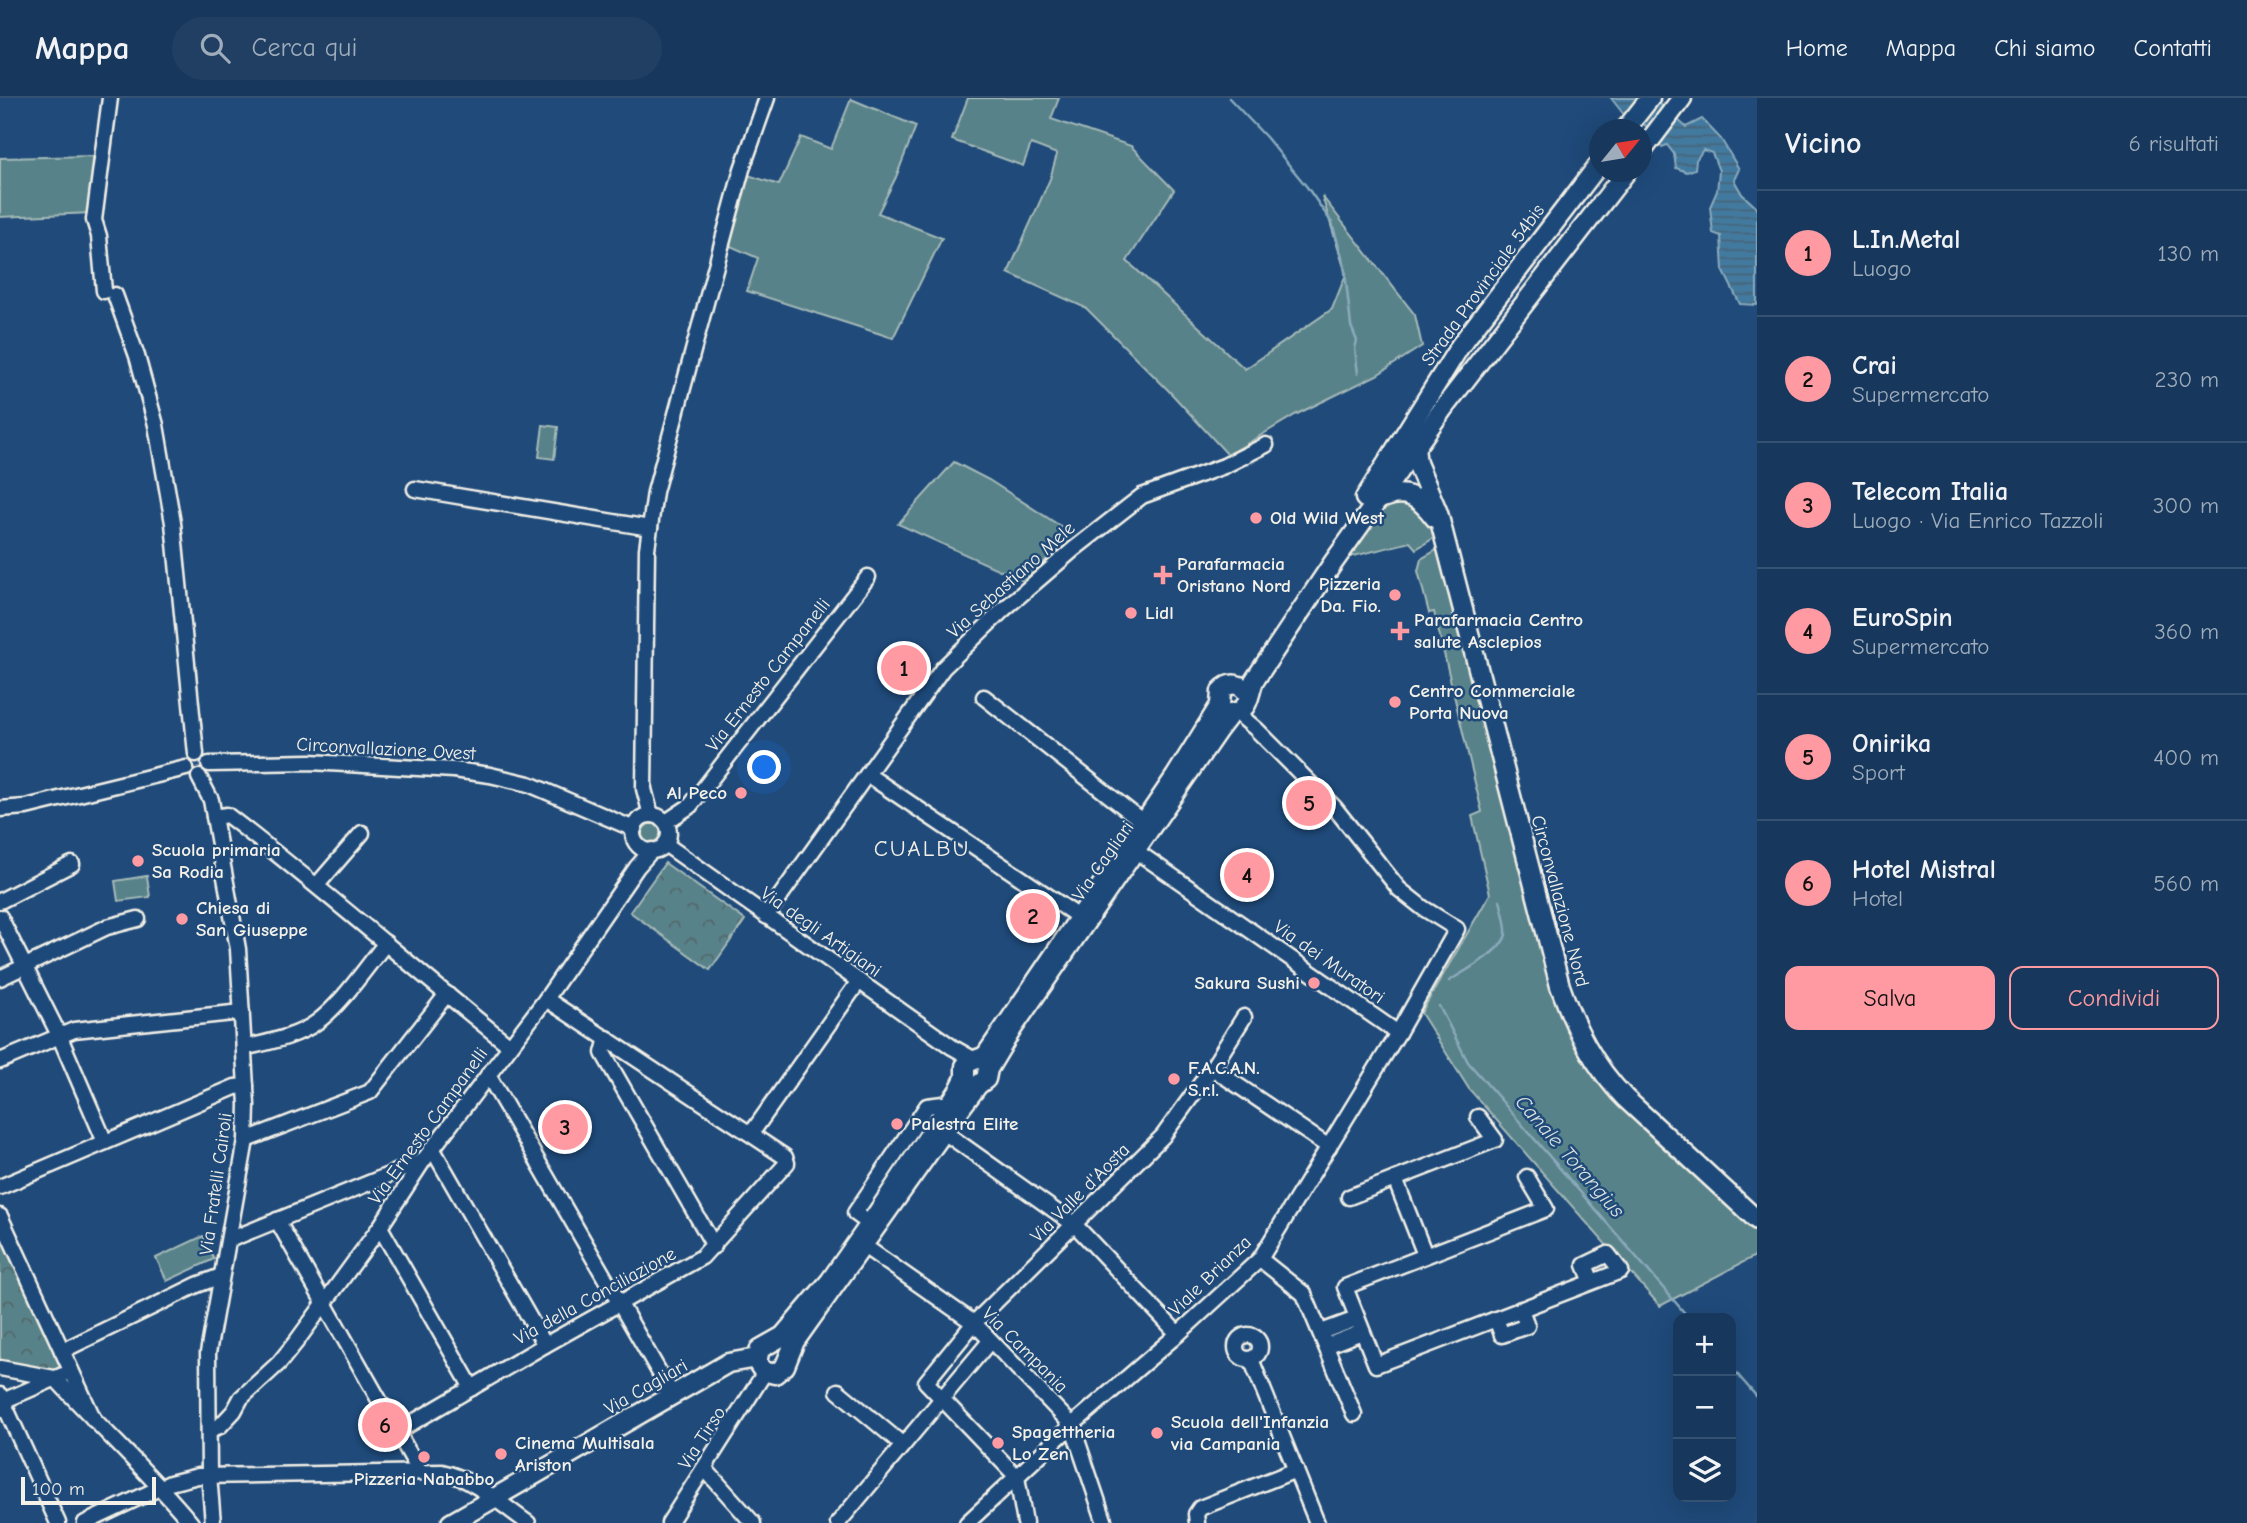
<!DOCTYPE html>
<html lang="it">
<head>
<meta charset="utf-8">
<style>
	:root { --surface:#17385c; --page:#203f62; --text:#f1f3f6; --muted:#9eacbb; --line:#365272; --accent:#ff9aa2 }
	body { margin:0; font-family:"Comic Neue",sans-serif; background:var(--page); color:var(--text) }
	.controls { position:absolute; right:21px; bottom:21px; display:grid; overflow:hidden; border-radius:14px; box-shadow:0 7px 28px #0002 }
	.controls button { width:63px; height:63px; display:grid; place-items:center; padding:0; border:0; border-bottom:2px solid var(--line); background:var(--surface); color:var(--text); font:35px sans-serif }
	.compass { position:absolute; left:1589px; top:21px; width:63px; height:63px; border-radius:50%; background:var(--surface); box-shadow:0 7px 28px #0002; rotate:60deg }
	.scale { position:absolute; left:21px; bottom:18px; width:135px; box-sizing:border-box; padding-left:7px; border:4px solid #f4f1e8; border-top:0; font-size:19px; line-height:24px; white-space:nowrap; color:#f4f1e8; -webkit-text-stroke:5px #1f4a7a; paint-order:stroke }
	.you { position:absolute; left:765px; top:670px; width:24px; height:24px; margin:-18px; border:5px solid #fff; border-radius:50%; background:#1a73e8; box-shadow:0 0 0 10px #1a73e833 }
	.badge { display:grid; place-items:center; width:46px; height:46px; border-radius:50%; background:var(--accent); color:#111; font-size:23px; font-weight:700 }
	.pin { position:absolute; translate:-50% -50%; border:4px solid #fff; box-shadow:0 2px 7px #0006 }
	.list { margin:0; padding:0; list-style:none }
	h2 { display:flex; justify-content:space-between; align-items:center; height:91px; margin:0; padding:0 28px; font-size:30px }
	h2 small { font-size:23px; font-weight:400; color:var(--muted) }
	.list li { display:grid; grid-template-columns:46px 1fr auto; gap:21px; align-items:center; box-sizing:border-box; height:126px; padding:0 28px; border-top:2px solid var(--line) }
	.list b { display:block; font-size:26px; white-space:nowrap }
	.list p { margin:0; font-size:23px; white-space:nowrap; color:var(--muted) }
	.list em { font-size:23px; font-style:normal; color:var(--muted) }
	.actions { display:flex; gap:14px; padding:21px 28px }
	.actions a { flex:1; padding:16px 0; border:2px solid var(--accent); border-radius:14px; text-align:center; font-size:24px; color:var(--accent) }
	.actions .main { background:var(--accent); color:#111 }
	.icon { flex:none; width:38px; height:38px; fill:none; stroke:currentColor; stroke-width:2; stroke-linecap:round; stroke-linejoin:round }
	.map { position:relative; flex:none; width:1757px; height:1425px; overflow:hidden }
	header { display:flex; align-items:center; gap:42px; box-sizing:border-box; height:98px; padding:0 35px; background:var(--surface); border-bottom:2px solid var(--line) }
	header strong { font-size:33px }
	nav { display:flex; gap:38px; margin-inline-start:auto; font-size:24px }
	.search { width:490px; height:63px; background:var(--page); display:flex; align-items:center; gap:18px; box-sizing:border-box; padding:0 24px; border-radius:38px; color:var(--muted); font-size:26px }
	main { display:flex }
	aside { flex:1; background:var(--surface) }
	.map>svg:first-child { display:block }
</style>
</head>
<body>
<header>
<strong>Mappa</strong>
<div class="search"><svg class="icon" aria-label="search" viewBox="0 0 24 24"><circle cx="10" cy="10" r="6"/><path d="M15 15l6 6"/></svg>Cerca qui</div>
<nav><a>Home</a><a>Mappa</a><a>Chi siamo</a><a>Contatti</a></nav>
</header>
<main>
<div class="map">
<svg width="1757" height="1425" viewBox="0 0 1757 1425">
	<defs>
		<pattern id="park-crowns" width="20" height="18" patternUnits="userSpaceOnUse" patternTransform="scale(1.75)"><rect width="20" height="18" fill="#588289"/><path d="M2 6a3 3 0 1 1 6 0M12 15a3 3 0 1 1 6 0" fill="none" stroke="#51686b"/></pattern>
		<pattern id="water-rules" width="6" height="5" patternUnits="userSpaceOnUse" patternTransform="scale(1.75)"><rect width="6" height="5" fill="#437a9f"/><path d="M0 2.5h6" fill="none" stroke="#466477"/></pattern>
	</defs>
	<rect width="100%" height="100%" fill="#1f4a7a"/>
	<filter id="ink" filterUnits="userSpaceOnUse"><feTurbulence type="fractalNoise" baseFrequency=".0143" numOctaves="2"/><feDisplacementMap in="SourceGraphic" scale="14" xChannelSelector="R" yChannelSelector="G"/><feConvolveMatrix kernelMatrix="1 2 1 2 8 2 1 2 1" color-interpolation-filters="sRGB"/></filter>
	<g filter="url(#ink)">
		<g fill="#588289" stroke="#a6bab8" stroke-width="2">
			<path d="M968,0H1059L1051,21L1131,48L1174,92L1127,163L1245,271L1332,211L1346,176L1322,98L1415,217L1422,248L1377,277L1295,317L1228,357L1169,293L1086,210L1008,175L1050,81L1057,56L1031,46L1023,68L952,42Z"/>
			<path d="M851,1L916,28L896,79L878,115L942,140L893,240L747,193L758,160L728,147L742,75L779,87L801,39L831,51Z"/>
			<path d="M93,58L92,115L0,119V60Z"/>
			<path d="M543,327L558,329L554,361L539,359Z"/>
			<path d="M954,364L989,382L1071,435L1026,484L898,426Z"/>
			<path d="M1395,400L1426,415L1437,438L1416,451L1410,444L1342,461L1379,408Z"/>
			<path d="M1440,450L1509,711L1557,905L1566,928L1611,1001L1757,1128V1157L1660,1208L1469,991L1421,915L1490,796L1472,718L1482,714L1434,514L1429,515L1418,473L1421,461Z"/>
			<circle cx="654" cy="737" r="12"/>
			<path d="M147,778L150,799L118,803L115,783Z"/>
			<path d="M203,1138L214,1161L167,1183L156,1160Z"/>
		</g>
		<g fill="url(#park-crowns)" stroke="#a6bab8" stroke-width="2">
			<path d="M665,765L745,822L710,872L630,814Z"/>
			<path d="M0,1135L63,1266L52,1274L0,1263Z"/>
		</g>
		<path fill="url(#water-rules)" stroke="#8aaabc" stroke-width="2" d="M1611,0H1659L1660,6L1686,29L1702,21L1721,41L1739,71L1734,82L1742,96L1757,110V207L1740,206L1723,172L1721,138L1713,135L1710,109L1717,93L1719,73L1712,55L1703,52L1696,62L1695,71L1687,74L1676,70L1674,56L1667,47L1662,49L1645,27L1625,18Z"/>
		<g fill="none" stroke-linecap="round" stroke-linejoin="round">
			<g stroke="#8aaabc" stroke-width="2.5">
				<path d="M1229,0L1266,39L1307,89L1332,125L1344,165L1351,228L1357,243L1355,250L1358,276"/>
				<path d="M1449,883C1463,874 1504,852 1506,836C1507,826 1502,812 1500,802"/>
				<path d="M1439,908L1468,964L1689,1220"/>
				<path d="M1731,1269L1757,1299"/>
			</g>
			<defs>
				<g id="minor">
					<path d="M104,193L99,138L94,122L110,0"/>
					<path d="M115,197L137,258L156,327L173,425L196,656"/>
					<path d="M415,391L650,430"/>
					<path d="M984,599L1143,724"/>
					<path d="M209,666L310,664L454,672L490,677L529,686L634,731"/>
					<path d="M868,677L1079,819"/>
					<path d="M199,679L211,702L238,851L247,1007L246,1042L208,1255L209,1377L213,1425"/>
					<path d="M0,711L26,709L186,670"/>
					<path d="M651,717L644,691L647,451L655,394L742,71L767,0"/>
					<circle cx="651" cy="735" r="18"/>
					<path d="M214,719L227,717C324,791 415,872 510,948"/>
					<path d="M666,724L690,708L868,479"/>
					<path d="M665,746L952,949L975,962"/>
					<path d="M1136,753L1398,935"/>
					<path d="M317,787L362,735"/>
					<path d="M0,803L72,766"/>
					<path d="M766,818L943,570L1003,512L1074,451L1142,398L1224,368L1266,347"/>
					<path d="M0,819L59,937L105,1044"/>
					<path d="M0,880L107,829L138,821"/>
					<path d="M607,940L603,955L714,1148"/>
					<path d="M244,950C268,944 297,939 317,924C342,906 366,869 386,845"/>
					<path d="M0,963L74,932L242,914"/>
					<path d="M1212,970L1329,1049"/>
					<path d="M488,977L673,1298"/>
					<path d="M944,1034L1075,1127L1178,1236"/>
					<path d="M751,1036L859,883"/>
					<path d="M246,1042L370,994L447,896"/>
					<path d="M432,1050L545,1247"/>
					<path d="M1527,1079L1546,1111L1345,1189L1376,1267L1621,1173L1608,1156L1585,1167L1592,1184"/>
					<path d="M1395,1081L1425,1157"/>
					<path d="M0,1089L235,989L246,988"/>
					<path d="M1349,1099L1495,1042L1478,1019"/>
					<path d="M0,1118L94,1322"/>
					<path d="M277,1122L420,1374"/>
					<path d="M870,1126L855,1115L927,1008L951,1005"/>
					<path d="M380,1129L472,1290"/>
					<path d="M229,1142L423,1063"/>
					<path d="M864,1148L974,1225L1072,1327L1105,1425"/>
					<path d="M1260,1161L1304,1196L1354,1316"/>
					<path d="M1496,1221L1502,1237L1527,1228L1521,1211"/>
					<path d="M1321,1234L1356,1221"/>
					<circle cx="1248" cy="1249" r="12"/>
					<path d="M1326,1248L1362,1234"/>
					<path d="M62,1253L197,1187L221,1178"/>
					<path d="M1251,1261L1317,1425"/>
					<path d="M0,1270L54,1280"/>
					<path d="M56,1281C100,1330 149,1374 191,1425"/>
					<path d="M838,1293L903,1347"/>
					<path d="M0,1297L58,1425"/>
					<path d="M3,1303L63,1277"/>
					<path d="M209,1332L220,1328L234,1313L241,1300L279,1265L296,1244L380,1129L423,1063L546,901L637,769L652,752"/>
					<path d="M398,1333L545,1247L702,1159L787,1065L785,1059L546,901"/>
					<path d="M705,1371L753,1425"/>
					<path d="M85,1425L170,1385L198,1378L442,1374C473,1380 502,1407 528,1425"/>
					<path d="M669,1425L765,1274"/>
					<path d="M838,1425L990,1243"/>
					<path d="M967,1425L1072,1327L1178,1236L1260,1161L1398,935L1457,831L1423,810L1399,791L1334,709L1256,631L1237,615"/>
					<path d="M1025,1425L1017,1379L926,1284L974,1225L1163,1038L1212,970L1244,919"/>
					<path d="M1197,1425L1196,1416L1200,1410L1296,1372"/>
				</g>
				<g id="major">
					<path d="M1625,32L1650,0"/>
					<path d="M1642,53L1682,0"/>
					<path d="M1415,350L1417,365L1438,415L1445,442L1560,888C1575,930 1593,967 1625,1000L1757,1122"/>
					<path d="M1365,400L1460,248L1600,65"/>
					<path d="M1376,403C1403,390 1417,396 1435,420"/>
					<path d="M1248,597C1242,585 1230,583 1221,593L1220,607L1175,679L986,957C979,962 971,961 965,968V980L959,992L870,1126L830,1183L783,1238L760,1251L757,1264L763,1273L775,1276L785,1268L795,1243L959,1012L978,987L986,981L988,971L1012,931L1218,632L1231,615C1250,614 1248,597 1254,583L1333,465L1442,312L1626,74"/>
					<path d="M451,1425L728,1265L757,1260"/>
				</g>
			</defs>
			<use href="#minor" stroke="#f4f1e8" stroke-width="19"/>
			<use href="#major" stroke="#f4f1e8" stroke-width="23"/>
			<use href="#minor" stroke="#1f4a7a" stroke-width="14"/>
			<use href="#major" stroke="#1f4a7a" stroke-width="18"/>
		</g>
	</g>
	<g fill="#ff9aa2" stroke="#1f4a7a" stroke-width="2.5">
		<circle cx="1256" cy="420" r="7"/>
		<path d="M1159.5 466.5h7v7h7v7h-7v7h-7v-7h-7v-7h7z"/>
		<circle cx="1395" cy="497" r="7"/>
		<circle cx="1131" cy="515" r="7"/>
		<path d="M1396.5 522.5h7v7h7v7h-7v7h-7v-7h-7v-7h7z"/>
		<circle cx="1395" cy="604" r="7"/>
		<circle cx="741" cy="695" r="7"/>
		<circle cx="138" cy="763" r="7"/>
		<circle cx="182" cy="821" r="7"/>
		<circle cx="1314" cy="885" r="7"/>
		<circle cx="1174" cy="981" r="7"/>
		<circle cx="897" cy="1026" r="7"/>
		<circle cx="1157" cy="1335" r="7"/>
		<circle cx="998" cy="1345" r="7"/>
		<circle cx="501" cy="1356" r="7"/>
		<circle cx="424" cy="1359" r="7"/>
	</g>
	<g text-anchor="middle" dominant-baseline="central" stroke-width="5" stroke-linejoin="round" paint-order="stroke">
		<g font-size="19" fill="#f4f1e8" stroke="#1f4a7a">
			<text transform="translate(1483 187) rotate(-54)">Strada Provinciale 54bis</text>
			<text transform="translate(1011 482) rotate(-42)">Via Sebastiano Mele</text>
			<text transform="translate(768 577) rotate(-52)">Via Ernesto Campanelli</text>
			<text transform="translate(386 651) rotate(3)">Circonvallazione Ovest</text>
			<text transform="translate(1103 763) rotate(-55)">Via Cagliari</text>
			<text transform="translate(1560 803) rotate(75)">Circonvallazione Nord</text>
			<text transform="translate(821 834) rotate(35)">Via degli Artigiani</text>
			<text transform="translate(1329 864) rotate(35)">Via dei Muratori</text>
			<text transform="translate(428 1028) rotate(-54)">Via Ernesto Campanelli</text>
			<text transform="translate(216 1086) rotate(-82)">Via Fratelli Cairoli</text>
			<text transform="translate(1080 1095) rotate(-45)">Via Valle d'Aosta</text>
			<text transform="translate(1210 1178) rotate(-44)">Viale Brianza</text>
			<text transform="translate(595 1198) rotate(-29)">Via della Conciliazione</text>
			<text transform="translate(1025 1252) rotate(45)">Via Campania</text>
			<text transform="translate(646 1289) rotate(-30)">Via Cagliari</text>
			<text transform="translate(702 1340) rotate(-57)">Via Tirso</text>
		</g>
		<g font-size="19" font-weight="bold" fill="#f4f1e8" stroke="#1f4a7a" text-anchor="start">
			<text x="1270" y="420">Old Wild West</text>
			<text x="1177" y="466">Parafarmacia<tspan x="1177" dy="22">Oristano Nord</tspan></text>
			<text x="1381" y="486" text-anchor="end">Pizzeria<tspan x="1381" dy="22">Da. Fio.</tspan></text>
			<text x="1145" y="515">Lidl</text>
			<text x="1414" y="522">Parafarmacia Centro<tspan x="1414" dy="22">salute Asclepios</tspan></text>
			<text x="1409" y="593">Centro Commerciale<tspan x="1409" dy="22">Porta Nuova</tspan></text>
			<text x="727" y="695" text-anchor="end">Al Peco</text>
			<text x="152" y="752">Scuola primaria<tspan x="152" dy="22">Sa Rodia</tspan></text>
			<text x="196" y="810">Chiesa di<tspan x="196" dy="22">San Giuseppe</tspan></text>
			<text x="1300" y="885" text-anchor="end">Sakura Sushi</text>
			<text x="1188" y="970">F.A.C.A.N.<tspan x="1188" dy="22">S.r.l.</tspan></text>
			<text x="911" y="1026">Palestra Elite</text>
			<text x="1171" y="1324">Scuola dell'Infanzia<tspan x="1171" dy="22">via Campania</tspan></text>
			<text x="1012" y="1334">Spagettheria<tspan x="1012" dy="22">Lo Zen</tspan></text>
			<text x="515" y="1345">Cinema Multisala<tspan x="515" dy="22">Ariston</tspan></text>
			<text x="424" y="1381" text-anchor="middle">Pizzeria Nababbo</text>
		</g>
		<g font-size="21" font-style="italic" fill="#d9dfdd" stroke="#1f4a7a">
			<text transform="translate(1570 1058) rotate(49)">Canale Torangius</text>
		</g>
		<g font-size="23" letter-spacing="2" fill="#f4f1e8" stroke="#1f4a7a">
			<text x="922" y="750">CUALBU</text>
		</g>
	</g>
</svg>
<div class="controls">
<button>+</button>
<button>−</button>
<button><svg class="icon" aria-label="layers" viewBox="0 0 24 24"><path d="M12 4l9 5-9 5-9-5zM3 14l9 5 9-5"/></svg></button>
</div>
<svg class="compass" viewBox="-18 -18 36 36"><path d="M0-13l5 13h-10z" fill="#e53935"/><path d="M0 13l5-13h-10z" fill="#9eacbb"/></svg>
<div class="scale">100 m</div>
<div class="you"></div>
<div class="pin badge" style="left:904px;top:570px">1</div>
<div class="pin badge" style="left:1033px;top:818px">2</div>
<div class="pin badge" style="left:565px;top:1029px">3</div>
<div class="pin badge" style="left:1247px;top:777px">4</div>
<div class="pin badge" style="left:1309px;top:705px">5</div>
<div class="pin badge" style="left:385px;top:1327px">6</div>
</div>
<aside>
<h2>Vicino<small>6 risultati</small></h2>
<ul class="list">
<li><span class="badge">1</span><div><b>L.In.Metal</b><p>Luogo</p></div><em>130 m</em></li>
<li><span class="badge">2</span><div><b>Crai</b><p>Supermercato</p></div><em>230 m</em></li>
<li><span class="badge">3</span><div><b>Telecom Italia</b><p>Luogo · Via Enrico Tazzoli</p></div><em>300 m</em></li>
<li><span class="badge">4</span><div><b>EuroSpin</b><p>Supermercato</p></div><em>360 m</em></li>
<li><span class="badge">5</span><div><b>Onirika</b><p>Sport</p></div><em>400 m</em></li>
<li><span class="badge">6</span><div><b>Hotel Mistral</b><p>Hotel</p></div><em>560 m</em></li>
</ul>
<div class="actions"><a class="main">Salva</a><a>Condividi</a></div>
</aside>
</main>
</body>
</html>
